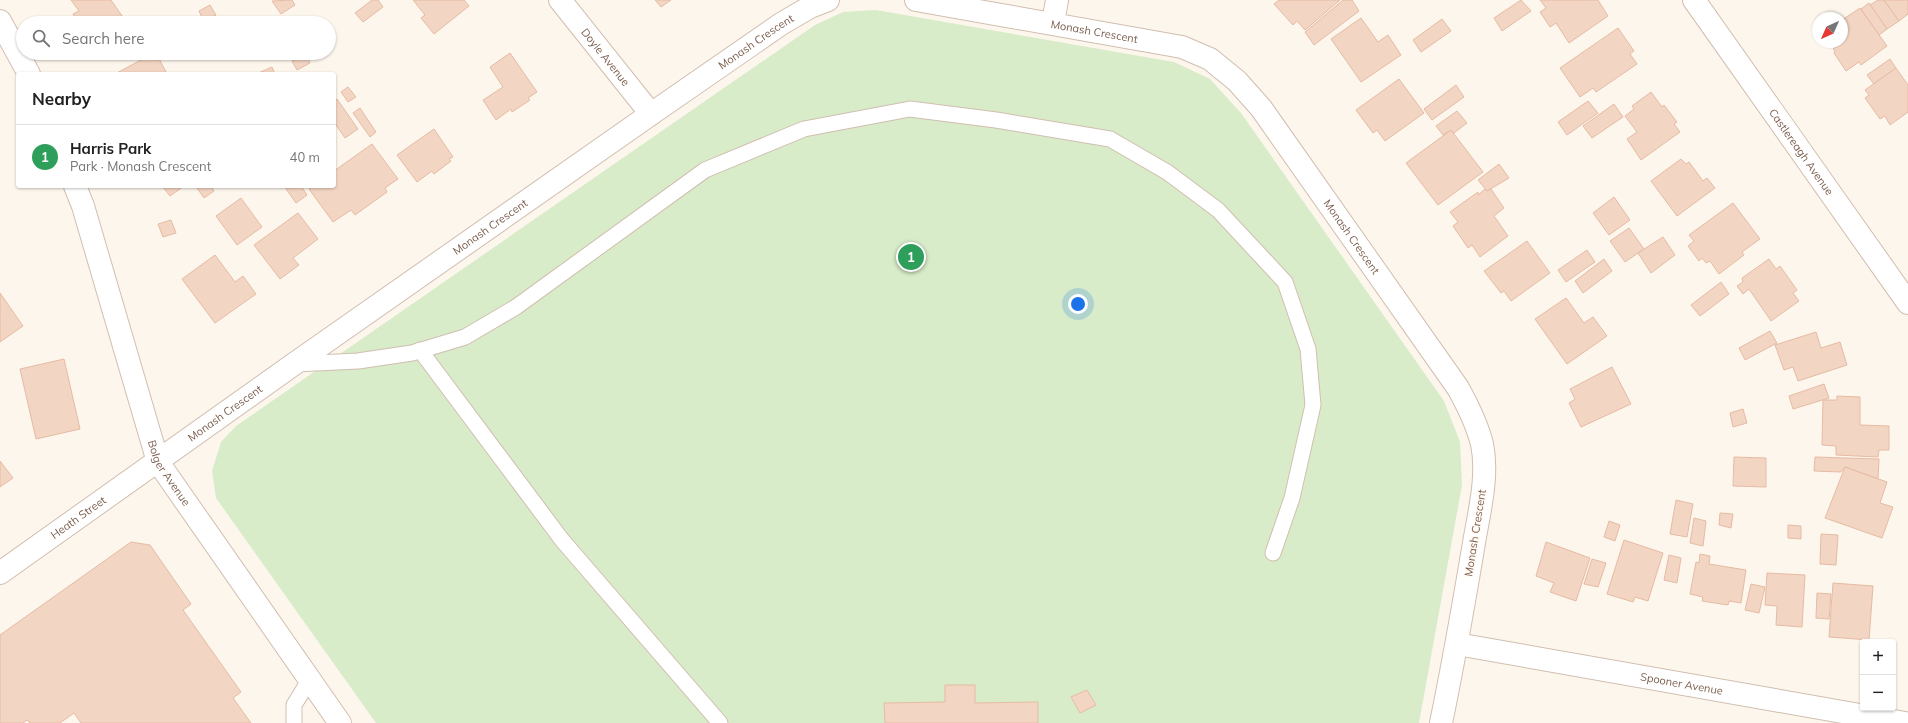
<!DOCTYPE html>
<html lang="en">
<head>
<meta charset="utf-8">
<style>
	:root { --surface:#fff; --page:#f6f6f6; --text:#222; --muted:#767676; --line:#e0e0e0; --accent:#e76f51 }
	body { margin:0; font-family:Mulish,sans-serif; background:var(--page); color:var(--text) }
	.controls { position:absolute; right:12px; bottom:12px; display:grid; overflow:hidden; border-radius:4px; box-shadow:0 1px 3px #0004 }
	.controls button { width:36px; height:36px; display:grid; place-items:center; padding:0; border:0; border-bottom:1px solid var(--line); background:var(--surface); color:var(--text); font:20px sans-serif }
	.compass { position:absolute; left:1812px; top:12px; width:36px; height:36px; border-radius:50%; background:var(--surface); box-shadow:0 1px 3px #0004; rotate:225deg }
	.you { position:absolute; left:1078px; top:304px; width:14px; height:14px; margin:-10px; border:3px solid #fff; border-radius:50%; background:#1a73e8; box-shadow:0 0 0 6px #1a73e833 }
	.badge { display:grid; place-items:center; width:26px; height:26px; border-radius:50%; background:var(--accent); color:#fff; font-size:13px; font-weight:700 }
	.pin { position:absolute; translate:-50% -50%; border:2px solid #fff; box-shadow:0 1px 4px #0006 }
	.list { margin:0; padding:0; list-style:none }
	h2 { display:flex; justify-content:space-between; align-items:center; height:52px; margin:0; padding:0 16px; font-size:17px }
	h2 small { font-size:13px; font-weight:400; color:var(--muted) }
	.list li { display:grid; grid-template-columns:26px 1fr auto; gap:12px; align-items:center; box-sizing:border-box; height:64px; padding:0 16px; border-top:1px solid var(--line) }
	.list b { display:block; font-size:15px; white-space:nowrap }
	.list p { margin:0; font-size:13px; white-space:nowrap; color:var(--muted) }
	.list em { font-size:13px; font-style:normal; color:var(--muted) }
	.icon { flex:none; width:22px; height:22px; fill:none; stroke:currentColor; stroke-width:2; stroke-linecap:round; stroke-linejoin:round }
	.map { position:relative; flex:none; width:1908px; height:723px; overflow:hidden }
	.search { position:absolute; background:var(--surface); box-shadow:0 1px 3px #0004; left:16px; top:16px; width:320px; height:44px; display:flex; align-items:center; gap:10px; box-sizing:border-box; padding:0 14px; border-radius:22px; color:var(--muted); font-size:15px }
	.panel { position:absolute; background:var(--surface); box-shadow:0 1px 3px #0004; left:16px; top:72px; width:320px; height:116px; border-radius:4px }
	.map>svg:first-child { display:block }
</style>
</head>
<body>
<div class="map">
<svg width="1908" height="723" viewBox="0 0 1908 723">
	<rect width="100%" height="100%" fill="#fdf6ec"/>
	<path fill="#d8ecc9" d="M876,10L1174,62L1210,79L1241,113L1444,401L1460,442L1462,485L1419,723H376L216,498L212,471L221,442L236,426L815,25L843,12Z"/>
	<g fill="#f3d5c3" stroke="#e6bba3">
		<path d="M71,0H111L127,23H78L73,14L79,11Z"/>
		<path d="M292,0L295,5L281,14L272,1Z"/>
		<path d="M372,0H378L383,7L363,22L355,13Z"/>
		<path d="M413,0H464L469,6L434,34L421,18L425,15Z"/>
		<path d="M655,0H671L661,7Z"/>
		<path d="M1279,0H1340L1305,30L1297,21L1293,25L1274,4Z"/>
		<path d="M1343,0H1352L1359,11L1314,45L1305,32Z"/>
		<path d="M1521,0L1531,11L1502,31L1494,18Z"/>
		<path d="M1540,0H1598L1608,16L1569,43L1556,23L1550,27L1540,12L1546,8Z"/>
		<path d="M1878,0H1884L1899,21L1887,29L1870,5Z"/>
		<path d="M1884,0H1908V14L1899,21Z"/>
		<path d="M1869,3L1887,29L1879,35L1861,9Z"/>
		<path d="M210,5L216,15L204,22L199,11Z"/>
		<path d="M1860,8L1887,46L1861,65L1859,62L1846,71L1834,53L1835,51L1833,49L1838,46L1835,42H1842V20Z"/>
		<path d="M1361,18L1378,42L1388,35L1401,55L1361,82L1331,39Z"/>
		<path d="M1442,19L1451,31L1421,52L1413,40Z"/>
		<path d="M1618,28L1634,51L1630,54L1637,64L1596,92L1593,88L1580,97L1560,68Z"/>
		<path d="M154,53H156L167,74H115Z"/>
		<path d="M510,53L537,92L528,98L530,100L512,112L511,109L496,120L483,100L503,87L490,67Z"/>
		<path d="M306,54L310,63L297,70L292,61Z"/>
		<path d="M1890,59L1896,68L1874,84L1867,75Z"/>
		<path d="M272,67L275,74H256Z"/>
		<path d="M1896,68L1908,85V112L1890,125L1885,116L1880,119L1865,98L1869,95L1865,90Z"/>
		<path d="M1399,79L1424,113L1385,141L1377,130L1373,133L1356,110Z"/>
		<path d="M1456,85L1464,97L1432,120L1424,109Z"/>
		<path d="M348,87L356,97L348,102L341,92Z"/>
		<path d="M1651,92L1662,107L1664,105L1677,122L1674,124L1680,132L1641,160L1627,139L1637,132L1625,116L1634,109L1632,106Z"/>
		<path d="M337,99L358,129L345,138L334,122V102Z"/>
		<path d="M1588,101L1598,113L1567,135L1558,122Z"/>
		<path d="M1614,104L1623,117L1592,138L1583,126Z"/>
		<path d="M360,108L376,132L370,137L353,113Z"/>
		<path d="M1457,111L1467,123L1454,133L1451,130L1443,135L1436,126Z"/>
		<path d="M434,129L453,157L449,159L451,161L434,174L432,171L417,182L397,155Z"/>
		<path d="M1451,130L1483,172L1438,205L1406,163Z"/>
		<path d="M372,144L398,179L385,188L387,192L355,215L351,210L333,222L309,189L313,186H334V171Z"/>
		<path d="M1681,159L1686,164L1689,162L1703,181L1707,178L1715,188L1677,216L1651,181Z"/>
		<path d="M1499,164L1509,178L1487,191L1478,180Z"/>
		<path d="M162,186H184L170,196Z"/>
		<path d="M201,186H211L214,191L204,198L197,188Z"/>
		<path d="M284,186H301L307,195L296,203Z"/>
		<path d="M1485,189L1487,191L1491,189L1504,208L1494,216L1508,236L1480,257L1472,245L1468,248L1453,226L1458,222L1450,212L1478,192V195Z"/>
		<path d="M1614,197L1630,220L1609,235L1593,213Z"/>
		<path d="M241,198L262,227L237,245L216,216Z"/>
		<path d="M1733,203L1760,239L1742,252L1744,255L1719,274L1710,261L1706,263L1702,258L1699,261L1688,246L1694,241L1689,235Z"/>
		<path d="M298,213L318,239L293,258L299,265L280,279L254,245Z"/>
		<path d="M171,220L176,233L163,237L158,224Z"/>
		<path d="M1629,228L1644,249L1625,262L1610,241Z"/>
		<path d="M1663,237L1675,255L1651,273L1638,253Z"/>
		<path d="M1527,241L1550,273L1511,301L1504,291L1501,293L1484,271Z"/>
		<path d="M1587,250L1595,262L1566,282L1558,270Z"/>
		<path d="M215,255L235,282L243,276L256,294L215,323L182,279Z"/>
		<path d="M1604,259L1612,271L1583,293L1575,281Z"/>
		<path d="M1769,259L1776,269L1780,266L1797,290L1793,293L1799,301L1771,321L1749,289L1743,294L1737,286L1743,282L1742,278Z"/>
		<path d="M1721,282L1729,294L1700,316L1691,305Z"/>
		<path d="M0,293L23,326L0,342Z"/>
		<path d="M1566,298L1584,323L1593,317L1607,336L1567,364L1535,319Z"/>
		<path d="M1770,331L1777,343L1745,360L1739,348Z"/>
		<path d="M1816,332L1821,348L1840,342L1847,365L1798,381L1793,367L1784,370L1775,345Z"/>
		<path d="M64,359L80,429L36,439L20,369Z"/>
		<path d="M1612,367L1631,404L1581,427L1569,403L1575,399L1570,389Z"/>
		<path d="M1824,384L1829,398L1793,409L1789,396Z"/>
		<path d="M1837,396L1860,397V425L1889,426V450H1879L1878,457L1836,455V446L1822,445L1823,400H1837Z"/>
		<path d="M1743,409L1747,423L1733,427L1730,413Z"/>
		<path d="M1734,457L1766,458V487L1733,486Z"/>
		<path d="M1815,457L1879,459L1878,479L1845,467L1841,472L1814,471Z"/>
		<path d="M0,461L13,478L0,487Z"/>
		<path d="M1845,467L1887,482L1880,503L1893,507L1882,538L1825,518Z"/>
		<path d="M1676,500L1693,504L1687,537L1670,534Z"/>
		<path d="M1720,513L1733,514L1731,528L1719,525Z"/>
		<path d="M1694,518L1706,521L1703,546L1690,543Z"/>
		<path d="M1609,521L1620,525L1615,541L1604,537Z"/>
		<path d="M1788,525L1801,526V539L1788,538Z"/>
		<path d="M1821,534L1838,535L1836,565L1820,564Z"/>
		<path d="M1624,540L1663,553L1648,601L1635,597L1633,602L1607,594Z"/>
		<path d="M131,542L150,545L191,604L183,610L241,692L233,698L251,723H81L74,713L60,723H30L27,720L23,723H0V635Z"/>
		<path d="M1546,542L1590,558L1576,601L1550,592L1554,583L1536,576Z"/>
		<path d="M1700,554L1710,556L1709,564L1746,570L1741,603L1729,601L1728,605L1702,601L1703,597L1690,594L1696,562L1699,563Z"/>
		<path d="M1669,555L1681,558L1677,583L1664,580Z"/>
		<path d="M1592,559L1606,563L1598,587L1584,584Z"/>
		<path d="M1767,573L1805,575L1802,627L1776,625L1777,606L1765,605Z"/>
		<path d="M1833,583L1873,586L1869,640L1829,637Z"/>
		<path d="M1751,584L1765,587L1759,613L1745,610Z"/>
		<path d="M1817,593L1831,594L1829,619L1816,618Z"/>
		<path d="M945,685H975V703L1038,702V723H885L884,703L945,702Z"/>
		<path d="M1087,690L1096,705L1080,713L1071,697Z"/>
	</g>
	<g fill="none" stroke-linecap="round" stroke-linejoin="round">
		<defs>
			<g id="service">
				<path d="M420,350L562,540L720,723"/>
				<path d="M295,364L358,361L412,353L465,337L516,307L705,170L804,129L910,109L996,120L1110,139L1167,172L1218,210L1285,282L1308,349L1313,405L1292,498L1273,553"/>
				<path d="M294,723V705L310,679"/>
			</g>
			<g id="minor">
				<path id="s1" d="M560,0L651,114"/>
				<path id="s2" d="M916,0L1182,47L1210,59L1237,81L1261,108L1458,388C1468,406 1477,424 1482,444C1489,478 1478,516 1473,549C1463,608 1453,665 1441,723"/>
				<path id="s3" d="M1694,0L1908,303"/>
				<path d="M0,21L29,74"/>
				<path d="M1053,23L1057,0"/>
				<path id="s4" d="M75,186L83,206L158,462L340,723"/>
				<path id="s5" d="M0,573L294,364L651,114L781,24L810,7L828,0"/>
				<path id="s6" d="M1457,644L1905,723"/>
			</g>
		</defs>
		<use href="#service" stroke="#d1beb0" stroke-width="17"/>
		<use href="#minor" stroke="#d1beb0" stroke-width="24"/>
		<use href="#service" stroke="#fff" stroke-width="15"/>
		<use href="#minor" stroke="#fff" stroke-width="22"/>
	</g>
	<g text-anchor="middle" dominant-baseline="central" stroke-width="3" stroke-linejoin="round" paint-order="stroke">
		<g font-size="11" fill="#7a5c4d" stroke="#fffaf3">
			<text stroke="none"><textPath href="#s2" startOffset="181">Monash Crescent</textPath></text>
			<text stroke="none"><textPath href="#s5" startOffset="924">Monash Crescent</textPath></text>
			<text stroke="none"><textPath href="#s1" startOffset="73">Doyle Avenue</textPath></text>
			<text stroke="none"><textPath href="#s3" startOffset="186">Castlereagh Avenue</textPath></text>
			<text stroke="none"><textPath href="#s5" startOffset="600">Monash Crescent</textPath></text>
			<text stroke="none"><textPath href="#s2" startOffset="529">Monash Crescent</textPath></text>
			<text stroke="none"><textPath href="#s5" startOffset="276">Monash Crescent</textPath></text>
			<text stroke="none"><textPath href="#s4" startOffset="303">Bolger Avenue</textPath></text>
			<text stroke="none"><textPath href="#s5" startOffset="96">Heath Street</textPath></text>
			<text transform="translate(1475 533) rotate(-81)">Monash Crescent</text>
			<text stroke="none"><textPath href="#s6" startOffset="228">Spooner Avenue</textPath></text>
		</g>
	</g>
</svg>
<div class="controls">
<button>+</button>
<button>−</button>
</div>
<svg class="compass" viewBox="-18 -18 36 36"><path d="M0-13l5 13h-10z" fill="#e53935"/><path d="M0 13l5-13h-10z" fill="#767676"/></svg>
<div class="you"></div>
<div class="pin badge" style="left:911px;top:257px;background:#2e9e5b">1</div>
<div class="search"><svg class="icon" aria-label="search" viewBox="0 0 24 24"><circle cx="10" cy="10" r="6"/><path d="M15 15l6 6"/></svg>Search here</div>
<section class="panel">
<h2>Nearby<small></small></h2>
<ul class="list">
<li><span class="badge" style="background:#2e9e5b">1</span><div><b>Harris Park</b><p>Park · Monash Crescent</p></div><em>40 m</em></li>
</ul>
</section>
</div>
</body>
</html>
